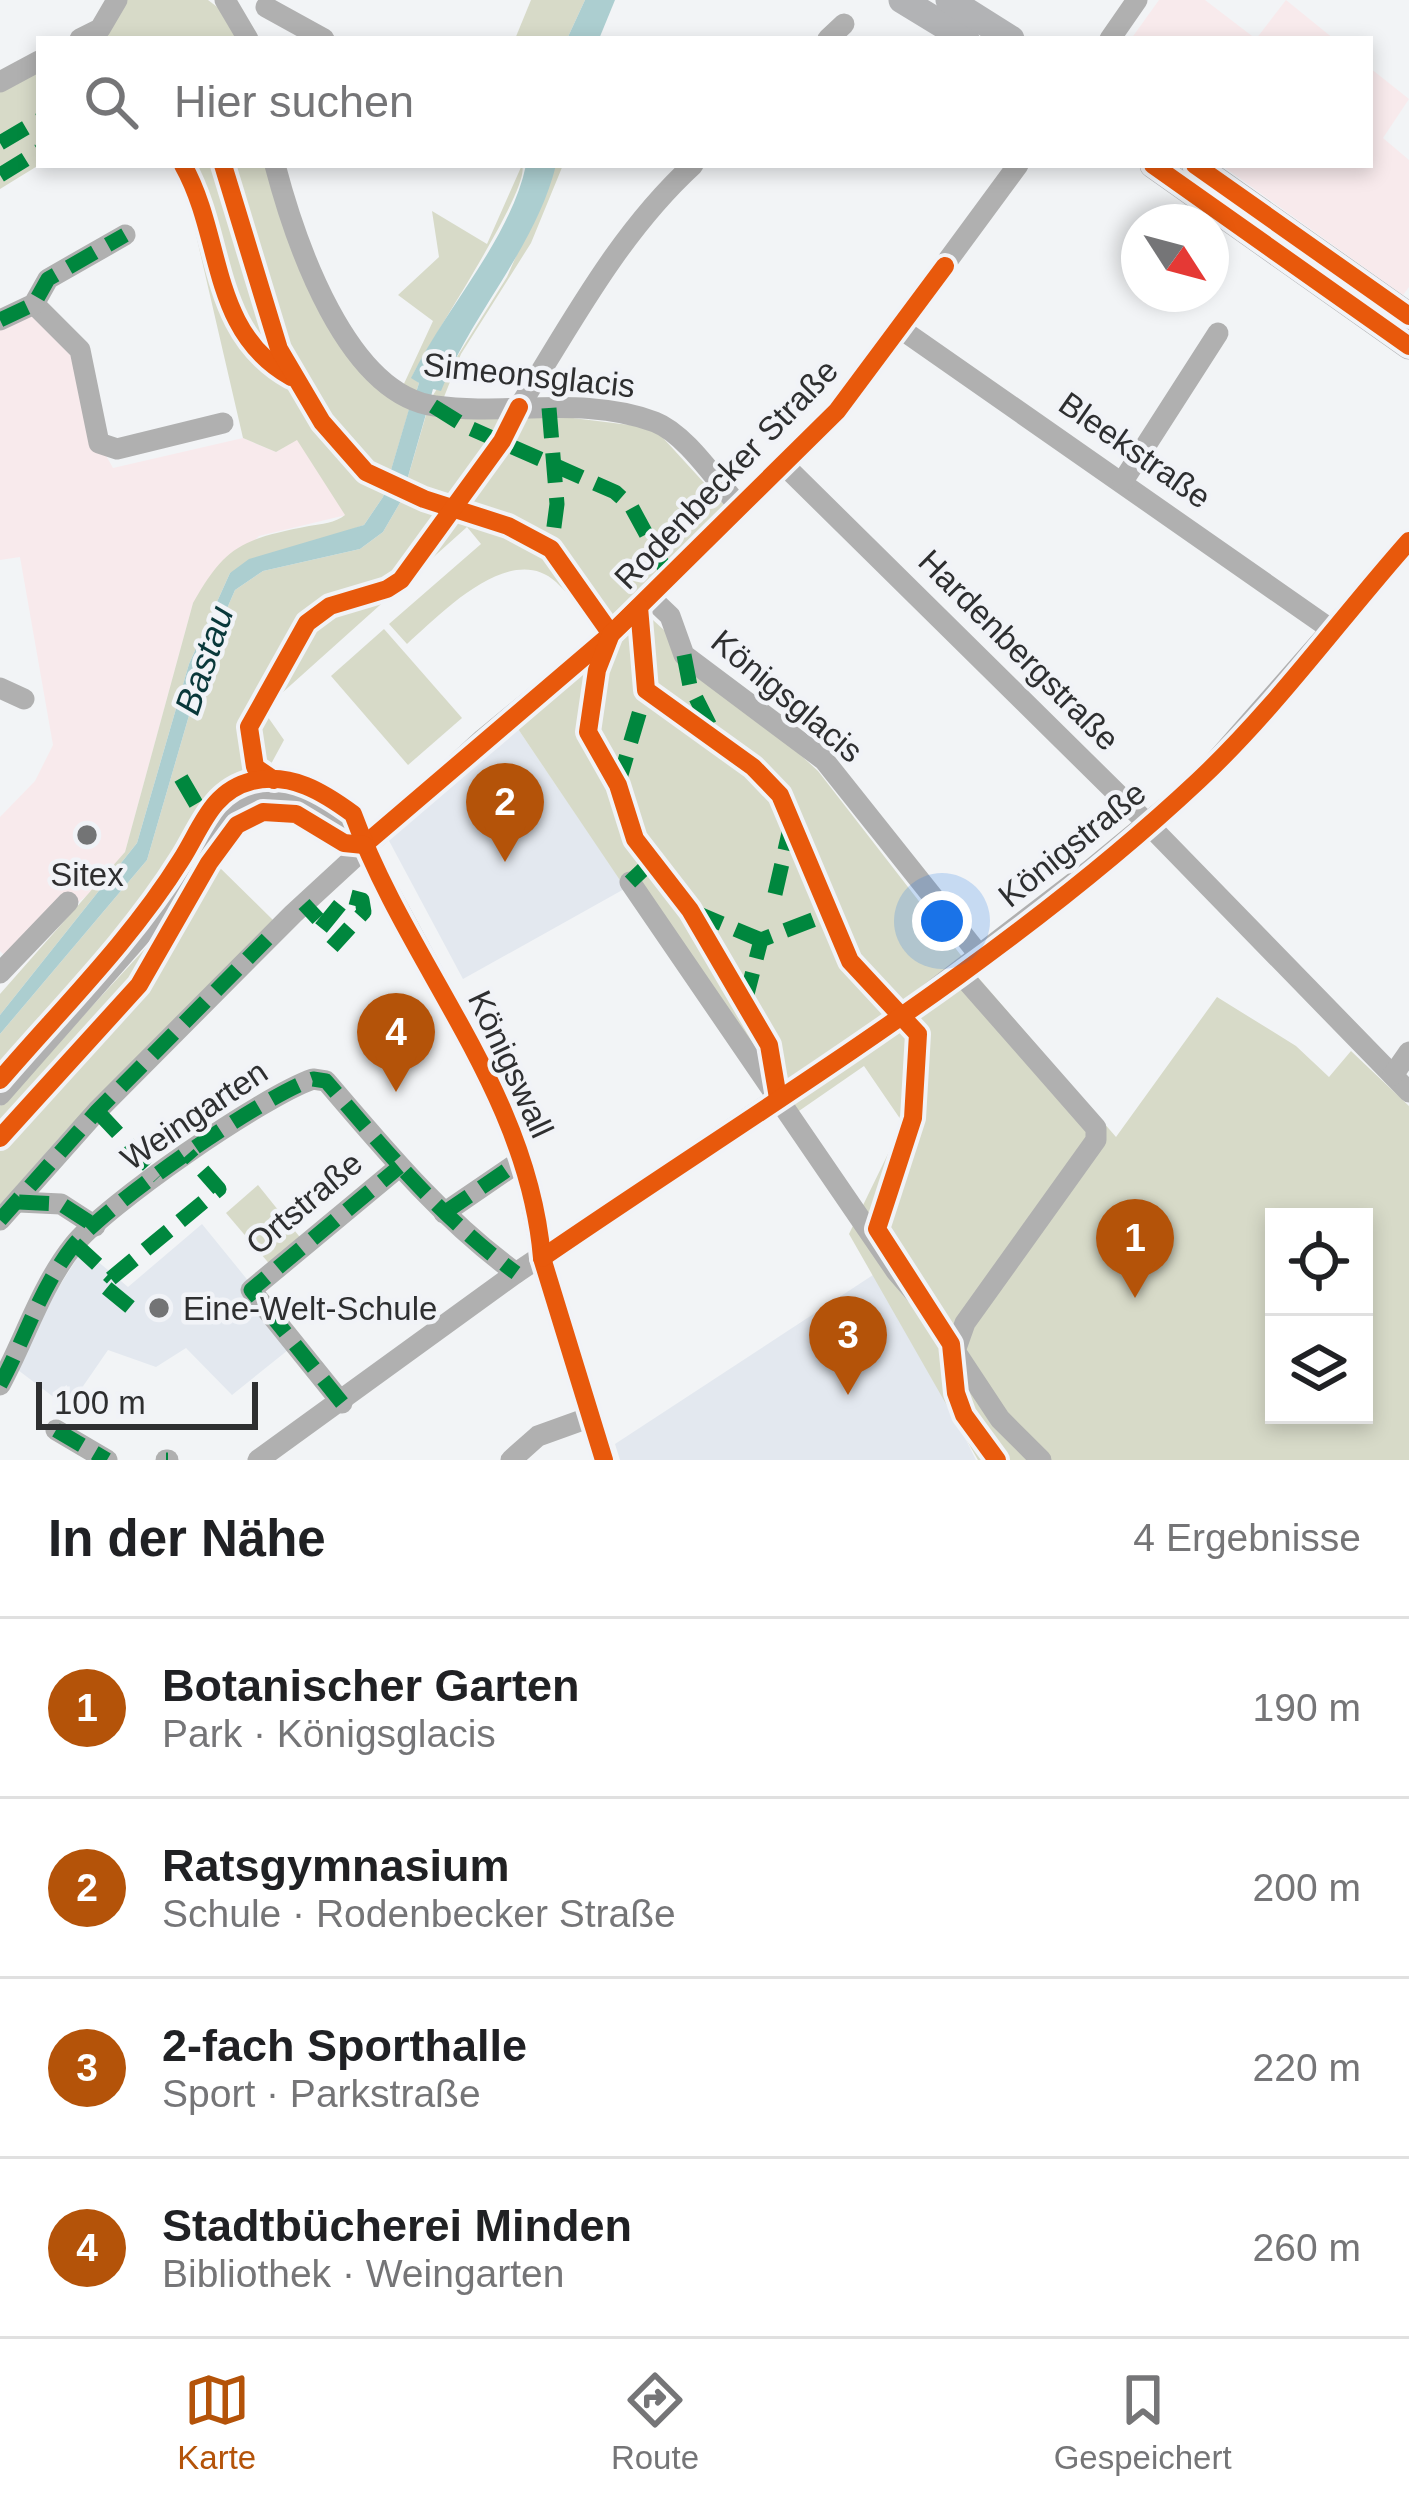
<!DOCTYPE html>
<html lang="de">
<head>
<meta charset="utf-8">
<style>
	:root { --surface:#fff; --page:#f6f6f6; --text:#202124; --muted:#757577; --line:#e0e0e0; --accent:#b45309 }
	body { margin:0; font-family:Arial,sans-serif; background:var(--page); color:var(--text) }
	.controls { position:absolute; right:36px; bottom:36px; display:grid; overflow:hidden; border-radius:0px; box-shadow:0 6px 18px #0003 }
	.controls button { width:108px; height:108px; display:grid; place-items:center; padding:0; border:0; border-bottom:3px solid var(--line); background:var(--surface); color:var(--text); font:60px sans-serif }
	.compass { position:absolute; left:1121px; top:204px; width:108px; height:108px; border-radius:50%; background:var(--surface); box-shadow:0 6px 18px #0003; rotate:126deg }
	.scale { position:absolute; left:36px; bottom:30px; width:222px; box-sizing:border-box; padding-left:12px; border:6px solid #2e2f30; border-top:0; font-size:33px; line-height:42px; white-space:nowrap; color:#2e2f30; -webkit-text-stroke:9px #f1f3f7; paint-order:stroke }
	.you { position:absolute; left:942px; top:921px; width:42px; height:42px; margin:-30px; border:9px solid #fff; border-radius:50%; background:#1a73e8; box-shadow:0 0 0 18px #1a73e833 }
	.badge { display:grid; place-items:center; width:78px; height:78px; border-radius:50%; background:var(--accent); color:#fff; font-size:39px; font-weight:700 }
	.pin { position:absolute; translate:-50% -99px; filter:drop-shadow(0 3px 6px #0008) }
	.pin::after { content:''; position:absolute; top:63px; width:42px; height:36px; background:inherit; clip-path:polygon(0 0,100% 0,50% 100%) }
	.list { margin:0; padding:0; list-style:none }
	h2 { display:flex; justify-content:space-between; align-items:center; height:156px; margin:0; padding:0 48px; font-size:51px }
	h2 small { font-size:39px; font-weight:400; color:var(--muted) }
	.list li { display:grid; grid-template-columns:78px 1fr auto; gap:36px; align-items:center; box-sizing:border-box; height:180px; padding:0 48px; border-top:3px solid var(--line) }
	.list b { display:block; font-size:45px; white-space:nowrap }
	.list p { margin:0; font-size:39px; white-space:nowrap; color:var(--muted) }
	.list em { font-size:39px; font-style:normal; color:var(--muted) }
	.icon { flex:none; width:66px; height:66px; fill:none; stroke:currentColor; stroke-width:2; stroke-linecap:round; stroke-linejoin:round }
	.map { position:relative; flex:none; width:1409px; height:1460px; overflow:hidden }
	.search { position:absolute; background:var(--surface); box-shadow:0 6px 18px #0003; left:36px; right:36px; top:36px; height:132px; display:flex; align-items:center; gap:30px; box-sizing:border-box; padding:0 42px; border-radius:0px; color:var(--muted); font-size:45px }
	.sheet { height:876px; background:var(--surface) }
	nav { display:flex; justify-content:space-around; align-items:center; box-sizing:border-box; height:168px; border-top:3px solid var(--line); background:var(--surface); font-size:33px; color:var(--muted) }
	nav a { display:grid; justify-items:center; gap:6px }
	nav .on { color:var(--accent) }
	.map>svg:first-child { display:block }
</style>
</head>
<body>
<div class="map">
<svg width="1409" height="1460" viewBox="0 0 1409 1460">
	<rect width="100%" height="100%" fill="#f2f4f6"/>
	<g fill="#f8eaec">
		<path d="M1159,0H1205L1256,39L1286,0L1334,39H1131Z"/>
		<path d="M1370,68L1409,99L1383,138L1409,160V287L1403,295L1221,165H1370Z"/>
		<path d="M34,304L80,350L99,443L113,468L243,438L276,452L297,439L346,515L259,536L193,603L125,852L97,888L6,957L0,951V817L35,781L53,745L20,557L0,560V321Z"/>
	</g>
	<g fill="#e3e8ef">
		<path d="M512,720L626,888L463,979L387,837Z"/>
		<path d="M202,1224L298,1342L232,1395L186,1348L156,1367L108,1350L68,1408L18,1370L53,1296L83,1249L128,1287Z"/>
		<path d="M873,1275L936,1379L976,1460H620L615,1444Z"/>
	</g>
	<g fill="#d7dac8" fill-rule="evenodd">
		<path d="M118,0H208L245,28L248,39H84Z"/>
		<path d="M531,0H585L567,39H515Z"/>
		<path d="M39,62V165L0,189V82Z"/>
		<path d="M172,165H275L302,255L387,395L430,400L507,277L556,165H563L531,243L461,354L442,402L654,428L728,509L614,633L653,620L818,771L977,976L1116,1137L1217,997L1296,1046L1329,1077L1351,1051L1409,1106V1460H978L849,1234L903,1123L864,1066L783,1122L512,720L610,634C587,621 575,600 556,582C510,540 440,615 407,644L389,624L481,544L467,527L263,710L284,740L264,777L251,778L214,820L169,890L0,1084V1034L147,860L206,657L235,590L263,571L360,549L383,532L401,501L426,415L409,410L383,497L364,525L230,573L189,664L137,843L0,1015V994L125,852L193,603C226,544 244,539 309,526C322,524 335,523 345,515L297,440L276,452L243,438L187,196ZM1274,1217H1364V1415H1274Z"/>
		<path d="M522,165C532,188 429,341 412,377L419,383L415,396L402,388L433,321L398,295L439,257L432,211L487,244Z"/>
		<path d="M384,629L462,718L408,765L331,676Z"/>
		<path d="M213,861L275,922L67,1129L0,1205V1106L188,902Z"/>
		<path d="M258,1185L303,1241L272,1267L226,1213Z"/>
	</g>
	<g fill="#acced0">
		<path d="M585,0H615L599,39H567Z"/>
		<path d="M526,165H556C535,249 472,312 441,391L433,389L430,400L415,396L419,383L411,378C444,310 511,238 526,165Z"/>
		<path d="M409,409L426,414L401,501L383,532L360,549L263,571L235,590L206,657L147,860L0,1034V1015L137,843L189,664L230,573L249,559L364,525L383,497Z"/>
	</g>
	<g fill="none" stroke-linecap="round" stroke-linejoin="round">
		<g stroke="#b0b0b0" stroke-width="21">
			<path d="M225,0L248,39"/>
			<path d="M266,7L324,39"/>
			<path d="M80,39L100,29L117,0"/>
			<path d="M828,39L844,24"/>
			<path d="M1110,39L1137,0"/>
			<path d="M0,82L39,61"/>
			<path d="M275,165C295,241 346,394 435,406C507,416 584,395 655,422C686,434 716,481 739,506"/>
			<path d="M34,304L80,350L99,443L117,449L223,423"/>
			<path d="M0,320L34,304L48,279L125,235"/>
			<path d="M898,327L1332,630"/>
			<path d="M519,407C572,322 619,233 693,165"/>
			<path d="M782,463L1147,823L1409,1092"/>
			<path d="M1123,481L1218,333"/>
			<path d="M649,596L670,616L684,655L824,760L980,956"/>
			<path d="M0,688L24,699"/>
			<path d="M630,882L896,1271L922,1301L1000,1419L1041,1460"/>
			<path d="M0,973L68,902"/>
			<path d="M1393,1075L1409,1052"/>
			<path d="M0,1095L154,920L226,815L259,797L276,795L314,806L364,845L492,1081L523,1159L542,1258L604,1460"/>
			<path d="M19,1202L61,1204L95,1226"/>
			<path d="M444,1213L523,1159"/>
			<path d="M0,1220L97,1111L293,914L483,739L611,634L837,411L1018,165"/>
			<path d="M954,1354L965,1323L1096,1140V1128L959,972"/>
			<path d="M0,1385C25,1339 40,1288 73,1246C105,1205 263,1096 313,1079L326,1081C385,1150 442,1219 516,1273"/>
			<path d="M342,1403L251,1290L399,1167"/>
			<path d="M56,1430L107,1460"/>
			<path d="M166,1460H168"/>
			<path d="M258,1460L516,1273L900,1016L1090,870L1198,781L1409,541"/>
			<path d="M511,1460L538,1436L588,1418"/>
		</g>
		<g stroke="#b2b3b5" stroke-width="27">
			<path d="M902,0L966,39"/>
			<path d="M949,0L1011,39"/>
			<path d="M1153,165L1409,346"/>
			<path d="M1195,165L1409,316"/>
		</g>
		<g stroke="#00873e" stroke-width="15" stroke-dasharray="30 15" stroke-linecap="butt">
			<path d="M0,143L39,120"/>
			<path d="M0,175L39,151"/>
			<path d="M0,320L34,304L48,279L125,235"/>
			<path d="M433,406L465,426L615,492L631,506L669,576"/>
			<path d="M549,408L557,504L551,549"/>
			<path d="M684,655L690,686L713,732"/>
			<path d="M181,778L209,826"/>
			<path d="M618,785L646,690"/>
			<path d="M630,882L651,862"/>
			<path d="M775,894L791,824"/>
			<path d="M304,904L318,919"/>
			<path d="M694,912L761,940"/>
			<path d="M321,928L347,896L362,900L364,912L332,947"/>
			<path d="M745,1002L761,940L828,914"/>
			<path d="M97,1111L159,1177"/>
			<path d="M19,1202L61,1204L95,1226"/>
			<path d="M444,1213L523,1159"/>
			<path d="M0,1220L97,1111L267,939"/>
			<path d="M75,1244L112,1278"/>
			<path d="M130,1307L103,1285L219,1189L188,1154"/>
			<path d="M0,1385C25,1339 40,1288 73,1246C105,1205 263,1096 313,1079L326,1081C385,1150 442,1219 516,1273"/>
			<path d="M342,1403L251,1290L399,1167"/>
			<path d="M56,1430L107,1460"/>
			<path d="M166,1460H168"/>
		</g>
		<defs>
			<g id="cycleway">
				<path d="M183,165C224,238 209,331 291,377"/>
				<path d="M223,165L279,349L322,422L366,472L424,499L508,526L551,549L611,634"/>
				<path d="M1153,165L1409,346"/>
				<path d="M1195,165L1409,316"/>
				<path d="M274,780L255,767L249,727L307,623L330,606L387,589L401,580L502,441L519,407"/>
				<path d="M364,845L611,634L837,411L945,266"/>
				<path d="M0,1080C62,1008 131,940 181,860C201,829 211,791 252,781C291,772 323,792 353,814C409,967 528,1090 542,1258L604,1460"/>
				<path d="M778,1098L769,1045L690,910L635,839L618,785L588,732L597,670L611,634L639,607L646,690L753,767L780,795L850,961L918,1034L913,1118L877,1229L951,1344L956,1393L964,1415L997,1460"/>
				<path d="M0,1138L139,985L209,863L237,825L263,812L296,814L344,843L364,845"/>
				<path d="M542,1258C762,1107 1003,964 1198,781C1275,709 1339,620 1409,541"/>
			</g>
		</defs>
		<use href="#cycleway" stroke="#f1f3f7" stroke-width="26"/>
		<use href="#cycleway" stroke="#e8590c" stroke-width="18"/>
	</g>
	<g fill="#737475" stroke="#f1f3f7" stroke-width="4.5">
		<circle cx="87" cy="835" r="12"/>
		<circle cx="159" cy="1308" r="12"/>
	</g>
	<g text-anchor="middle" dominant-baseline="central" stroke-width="9" stroke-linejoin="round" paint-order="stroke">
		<g font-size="33" fill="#2e2f30" stroke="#f1f3f7">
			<text transform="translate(529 375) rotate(6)">Simeonsglacis</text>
			<text transform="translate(1135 450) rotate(35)">Bleekstraße</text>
			<text transform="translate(726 474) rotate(-46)">Rodenbecker Straße</text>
			<text transform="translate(1019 650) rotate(45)">Hardenbergstraße</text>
			<text transform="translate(787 696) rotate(40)">Königsglacis</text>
			<text transform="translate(1072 844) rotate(-39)">Königstraße</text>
			<text transform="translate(511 1064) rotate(65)">Königswall</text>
			<text transform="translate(194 1115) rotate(-34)">Weingarten</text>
			<text transform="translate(304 1203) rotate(-40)">Ortstraße</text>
		</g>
		<g font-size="33" fill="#2e2f30" stroke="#f1f3f7">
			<text x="87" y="874">Sitex</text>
			<text x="183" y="1308" text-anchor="start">Eine-Welt-Schule</text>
		</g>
		<g font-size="36" font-style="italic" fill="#09383a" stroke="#f1f3f7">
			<text transform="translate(204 660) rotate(-71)">Bastau</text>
		</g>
	</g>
</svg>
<div class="controls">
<button><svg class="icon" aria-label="locate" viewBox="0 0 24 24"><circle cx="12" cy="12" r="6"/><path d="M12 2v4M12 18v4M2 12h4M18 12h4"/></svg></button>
<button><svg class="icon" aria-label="layers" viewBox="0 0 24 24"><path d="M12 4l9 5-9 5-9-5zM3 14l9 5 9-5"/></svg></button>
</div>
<svg class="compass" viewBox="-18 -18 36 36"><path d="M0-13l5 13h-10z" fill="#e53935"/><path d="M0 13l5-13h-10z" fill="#757577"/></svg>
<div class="scale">100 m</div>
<div class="you"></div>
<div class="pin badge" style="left:1135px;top:1298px">1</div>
<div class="pin badge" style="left:505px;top:862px">2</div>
<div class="pin badge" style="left:848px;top:1395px">3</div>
<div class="pin badge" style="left:396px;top:1092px">4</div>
<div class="search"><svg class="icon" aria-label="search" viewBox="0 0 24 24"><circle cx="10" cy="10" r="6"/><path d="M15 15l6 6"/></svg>Hier suchen</div>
</div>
<section class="sheet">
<h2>In der Nähe<small>4 Ergebnisse</small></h2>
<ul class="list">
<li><span class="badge">1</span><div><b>Botanischer Garten</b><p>Park · Königsglacis</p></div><em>190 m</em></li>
<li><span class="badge">2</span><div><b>Ratsgymnasium</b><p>Schule · Rodenbecker Straße</p></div><em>200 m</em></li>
<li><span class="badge">3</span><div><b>2-fach Sporthalle</b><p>Sport · Parkstraße</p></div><em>220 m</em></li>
<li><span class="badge">4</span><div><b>Stadtbücherei Minden</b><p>Bibliothek · Weingarten</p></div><em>260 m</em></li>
</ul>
</section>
<nav>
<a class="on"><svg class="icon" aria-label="map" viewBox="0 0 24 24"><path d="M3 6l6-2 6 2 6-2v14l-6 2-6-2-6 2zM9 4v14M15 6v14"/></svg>Karte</a>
<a><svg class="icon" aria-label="directions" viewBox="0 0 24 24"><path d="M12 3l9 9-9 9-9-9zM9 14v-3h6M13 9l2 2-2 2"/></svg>Route</a>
<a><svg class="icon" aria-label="saved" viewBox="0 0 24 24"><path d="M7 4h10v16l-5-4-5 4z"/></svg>Gespeichert</a>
</nav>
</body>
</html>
